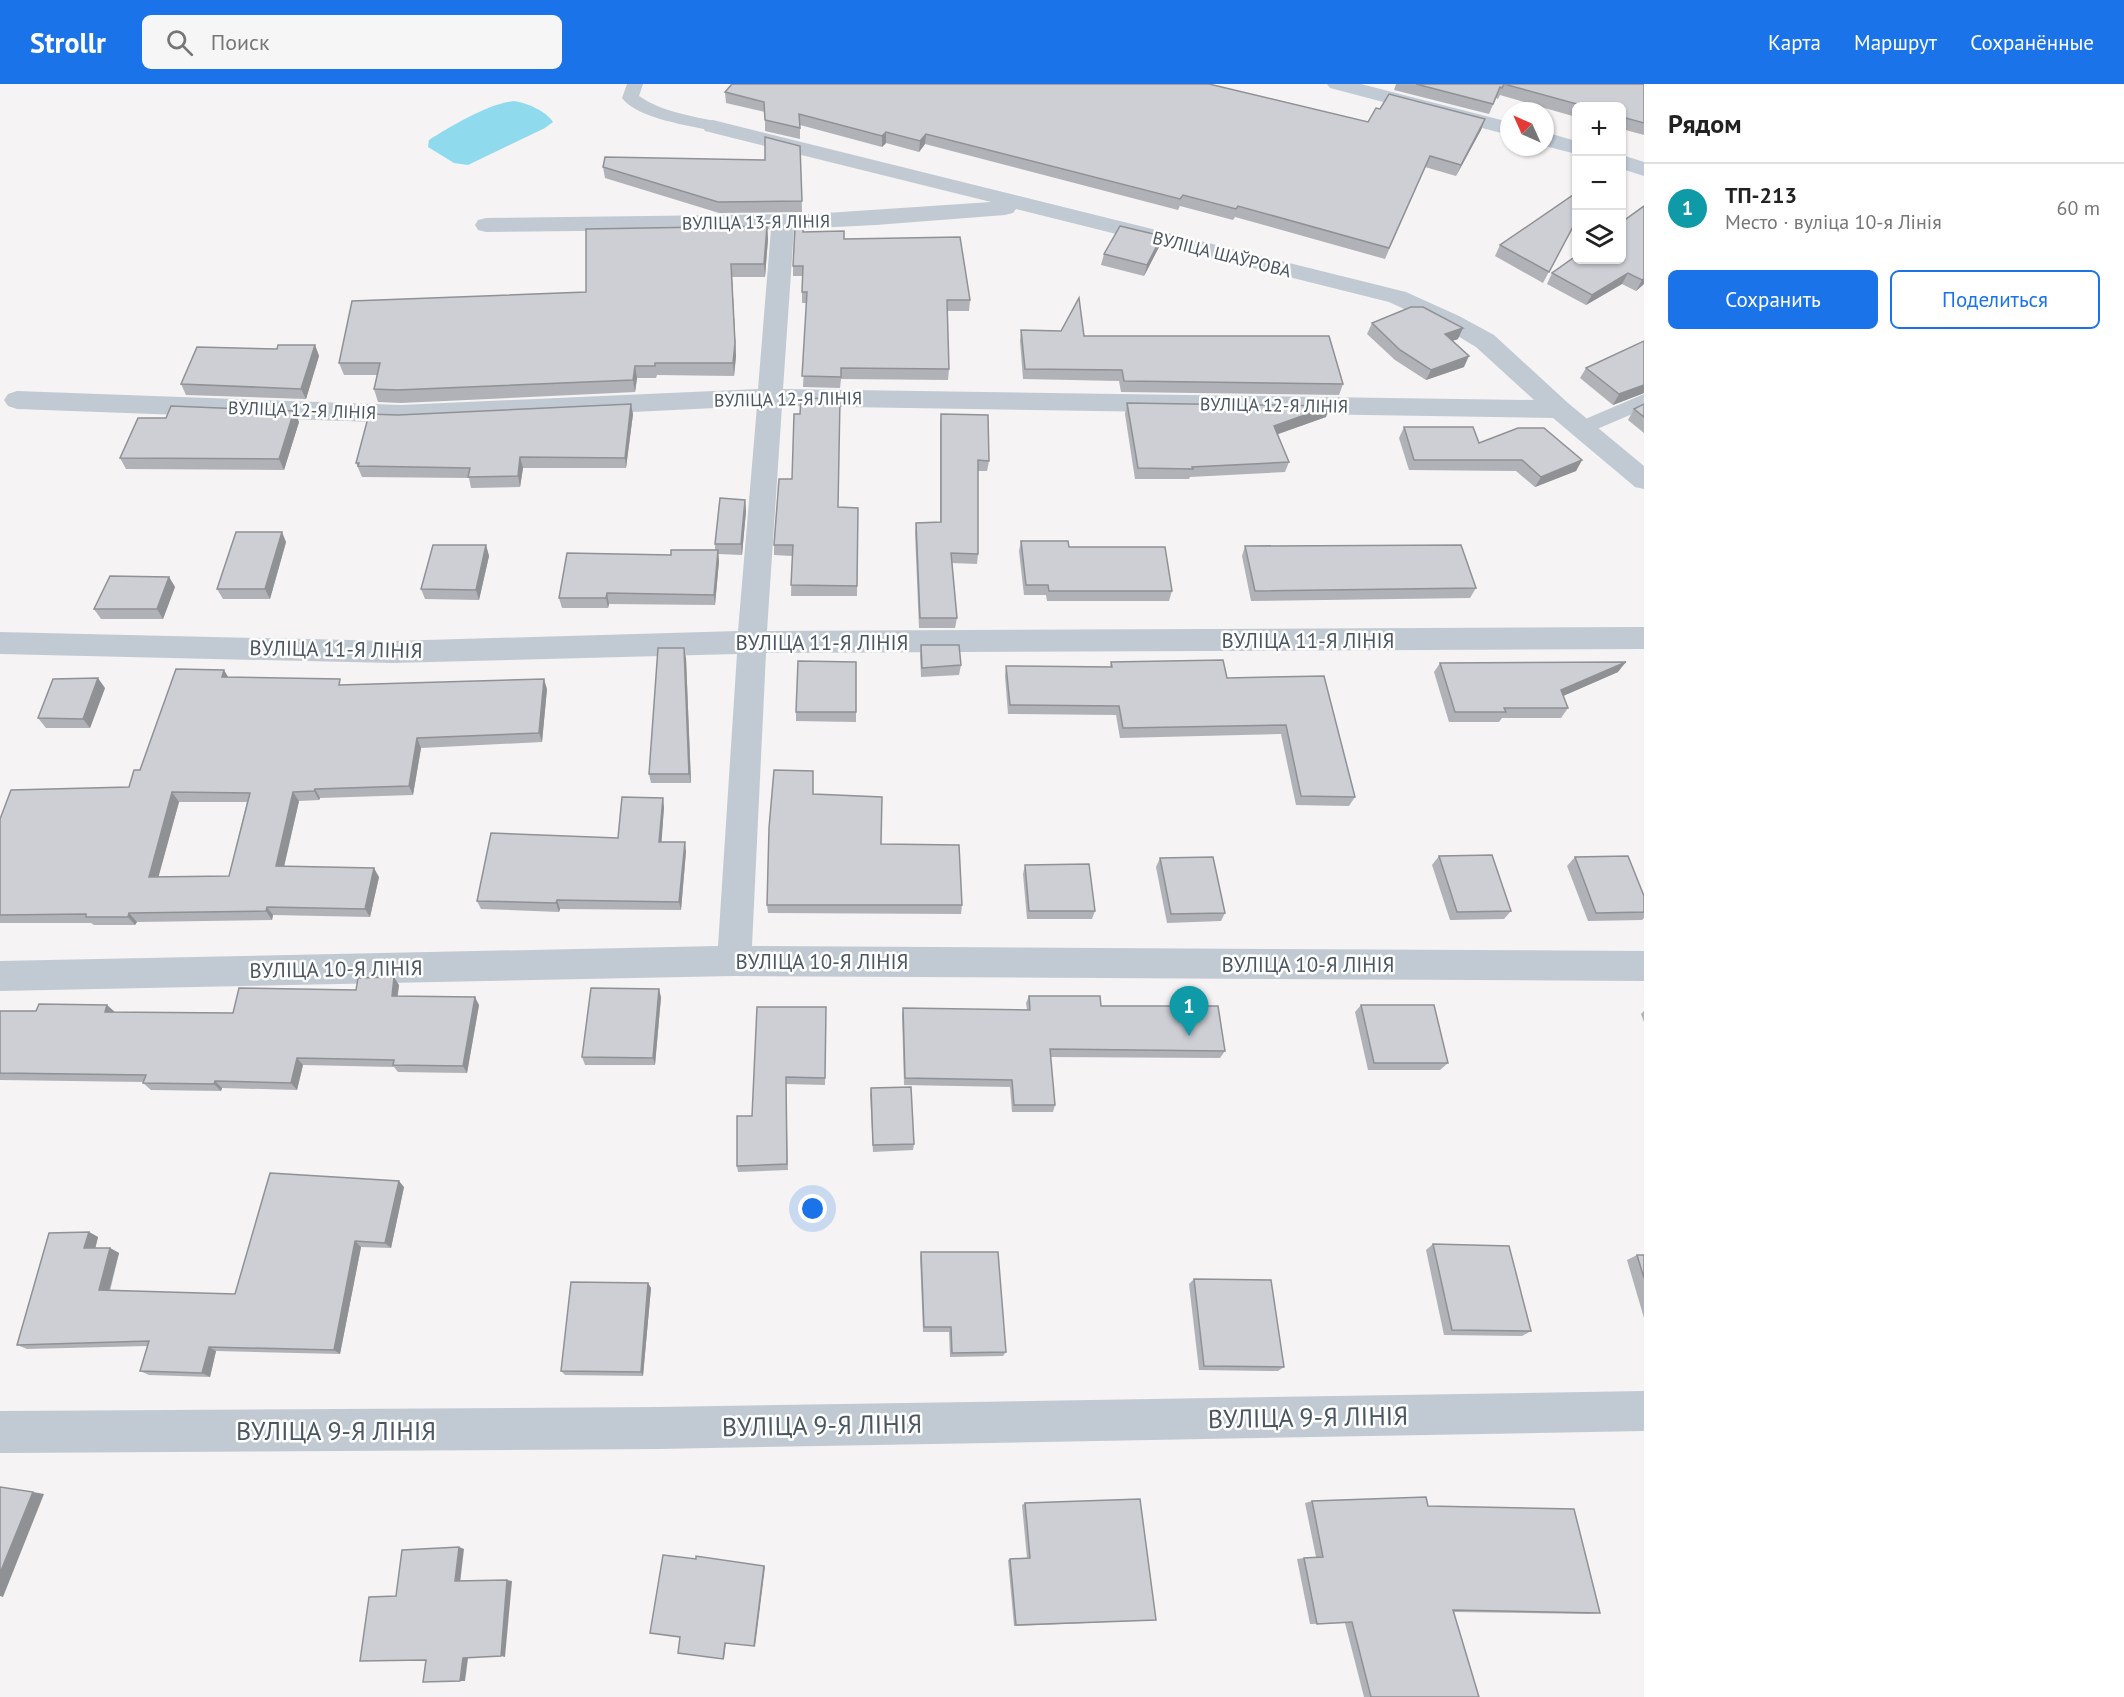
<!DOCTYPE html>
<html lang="ru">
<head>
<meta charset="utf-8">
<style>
	:root { --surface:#fff; --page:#f6f6f6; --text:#222; --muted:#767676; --line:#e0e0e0; --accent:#1a73e8 }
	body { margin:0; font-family:"PT Sans",sans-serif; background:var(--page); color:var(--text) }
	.controls { position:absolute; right:18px; top:18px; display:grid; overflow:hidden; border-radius:9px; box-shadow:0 2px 4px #0004 }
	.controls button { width:54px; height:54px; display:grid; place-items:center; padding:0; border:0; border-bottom:2px solid var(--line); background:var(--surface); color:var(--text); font:30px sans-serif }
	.compass { position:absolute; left:1500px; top:18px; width:54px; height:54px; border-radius:50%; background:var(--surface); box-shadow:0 2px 4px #0004; rotate:315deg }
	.you { position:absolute; left:813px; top:1125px; width:21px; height:21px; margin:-15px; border:4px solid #fff; border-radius:50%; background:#1a73e8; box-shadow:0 0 0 9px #1a73e833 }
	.badge { display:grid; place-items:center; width:39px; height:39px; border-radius:50%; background:var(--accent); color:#fff; font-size:20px; font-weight:700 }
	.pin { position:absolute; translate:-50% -50px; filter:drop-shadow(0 2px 3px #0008) }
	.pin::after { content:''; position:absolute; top:32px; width:21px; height:18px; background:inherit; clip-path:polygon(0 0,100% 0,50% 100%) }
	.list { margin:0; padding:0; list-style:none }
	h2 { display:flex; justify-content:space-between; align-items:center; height:78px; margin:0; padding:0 24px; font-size:26px }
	h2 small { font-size:20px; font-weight:400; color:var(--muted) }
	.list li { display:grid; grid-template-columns:39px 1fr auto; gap:18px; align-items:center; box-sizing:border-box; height:90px; padding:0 24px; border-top:2px solid var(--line) }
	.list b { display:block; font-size:22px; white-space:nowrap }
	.list p { margin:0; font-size:20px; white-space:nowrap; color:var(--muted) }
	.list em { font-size:20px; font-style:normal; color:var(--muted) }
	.actions { display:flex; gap:12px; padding:18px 24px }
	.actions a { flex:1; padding:14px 0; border:2px solid var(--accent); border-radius:9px; text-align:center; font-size:21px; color:var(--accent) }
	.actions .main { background:var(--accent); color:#fff }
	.icon { flex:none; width:33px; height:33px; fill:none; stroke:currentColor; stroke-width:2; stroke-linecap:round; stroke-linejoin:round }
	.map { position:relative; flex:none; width:1644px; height:1613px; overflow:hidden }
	header { display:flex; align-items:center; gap:36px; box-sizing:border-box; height:84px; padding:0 30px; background:var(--accent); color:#fff }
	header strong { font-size:28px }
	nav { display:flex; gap:33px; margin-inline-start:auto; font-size:21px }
	.search { width:420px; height:54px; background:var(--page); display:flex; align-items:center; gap:15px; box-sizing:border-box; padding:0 21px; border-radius:9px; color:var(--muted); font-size:22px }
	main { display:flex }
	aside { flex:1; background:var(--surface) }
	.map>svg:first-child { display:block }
</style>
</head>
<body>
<header>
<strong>Strollr</strong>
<div class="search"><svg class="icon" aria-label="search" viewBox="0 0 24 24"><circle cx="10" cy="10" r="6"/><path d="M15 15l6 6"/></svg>Поиск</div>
<nav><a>Карта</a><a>Маршрут</a><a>Сохранённые</a></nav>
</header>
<main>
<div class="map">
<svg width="1644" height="1613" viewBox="0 0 1644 1613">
	<rect width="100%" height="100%" fill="#f5f3f3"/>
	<path fill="#90daee" d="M514,17C527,19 546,27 553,38L545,44L468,81L454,79L428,63L429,56C451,42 488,20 514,17Z"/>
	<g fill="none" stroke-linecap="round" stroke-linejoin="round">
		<g fill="#c1cad2" fill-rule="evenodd">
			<path d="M627,0H643L639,12C662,28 692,32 719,38L721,42L713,47C688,41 638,35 622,14Z"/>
			<path d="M1644,310V325L1583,351L1576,349L1573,344L1576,339Z"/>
		</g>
		<g fill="#c1cad2" fill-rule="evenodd">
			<path d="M713,36L1406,208L1459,232L1494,251L1568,319L1644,382V405L1635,403L1553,334L782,322L767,547L1644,543V565L766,569L752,862L1644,867V897L734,892L0,907V877L718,862L737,570L392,579L0,570V548L392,557L738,547L757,322L401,339L17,325L8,322L4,316L8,310L17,307L401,321L758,305L771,145L486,148L478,146L475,141L478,136L486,134L811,130L991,118L705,47L702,42L705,37ZM1016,125L1389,218L1441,242L1476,263L1534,316L783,305L794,145L876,141L1005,131L1013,129Z"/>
			<path d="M1644,1307V1347L658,1365L0,1369V1327L658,1323Z"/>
		</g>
		<g fill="#c1cbd6" fill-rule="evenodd">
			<path d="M1327,0H1361L1509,38V51L1330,4Z"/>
			<path d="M1545,48L1576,57V70L1545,62Z"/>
			<path d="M1622,71L1644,78V92L1622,85Z"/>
		</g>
	</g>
	<g fill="#b0b2b7" fill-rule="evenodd">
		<path d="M1396,0H1644V51L1622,45V22H1576V33L1500,11L1498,15L1496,14L1489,30L1394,6Z"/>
		<path d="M725,8L1368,38L1380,25L1485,35L1481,46L1456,92L1425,83L1385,175L1235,133L1233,136L1180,122L1178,126L925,60L919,68L886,59L882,63L800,41V55L765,47V28L726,19Z"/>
		<path d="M800,62L802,128L719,129L605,94L603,83L765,76Z"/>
		<path d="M1644,122V200L1636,207L1622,200L1586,221L1547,200L1552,189Z"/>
		<path d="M1576,137L1543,199L1495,172L1500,161Z"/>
		<path d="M767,142L768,155L765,193H732L736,272L734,292L657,291L656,294H637L635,308L401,319L378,318L374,305L377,291H344L339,279L586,208Z"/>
		<path d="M803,148L844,155L970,216L969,227H947L949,285L948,296L841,295L840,304L803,303L807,219H802V192H793V182Z"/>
		<path d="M1162,152L1159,163L1144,192L1101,181L1104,170Z"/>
		<path d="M1372,239L1458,255L1452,257L1464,283L1426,296L1395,276L1367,250Z"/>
		<path d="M1021,246L1084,252L1343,300L1339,311L1121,308L1119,297L1023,295L1020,257Z"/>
		<path d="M315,261L319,272L306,315L186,311L181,300L277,265Z"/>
		<path d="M1586,284L1644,309L1613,321L1580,294Z"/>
		<path d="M1127,319L1326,333L1277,350L1289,378L1285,388L1190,393L1189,395H1135L1125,330Z"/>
		<path d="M1644,320V349L1628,336L1634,325Z"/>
		<path d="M294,327L299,338L284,386L126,385L120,374L166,334Z"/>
		<path d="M633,330L626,384H523L520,403L471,404L469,394L362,393L356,379L398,331Z"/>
		<path d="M941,330L989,377L987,387H978V470L977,480L952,479L957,534L955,544H919L915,449L916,439L940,438V341Z"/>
		<path d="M1404,343L1479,359L1582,376L1576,387L1535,403L1516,387L1409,386L1399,354Z"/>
		<path d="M745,416L746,427L742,471L718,470L719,477L715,521L609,520L608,524H562L559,514L671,471L715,466V460Z"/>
		<path d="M838,423L858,424L857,512H791L792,472L774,471V461Z"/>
		<path d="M1021,457L1069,463L1172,507L1169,517H1047L1046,511H1024L1019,467Z"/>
		<path d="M286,458L270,515H223L217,505Z"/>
		<path d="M486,461L489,472L479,516L425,515L421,505Z"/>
		<path d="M1245,462L1476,504L1470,514L1251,517L1242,472Z"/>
		<path d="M169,493L175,503L163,535H101L94,525Z"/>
		<path d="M921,561L961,581L959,591L921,593L920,571Z"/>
		<path d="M686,574L691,699H651L649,690Z"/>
		<path d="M856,578V638L796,637V628Z"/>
		<path d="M1111,578L1227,594L1324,592L1355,713L1349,722L1296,721L1281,650L1120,654L1116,631L1008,630L1005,592L1006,582L1110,583Z"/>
		<path d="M1440,579L1618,588L1563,612L1568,624L1561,634H1502L1499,638H1449L1434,588Z"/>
		<path d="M229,593L343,601L547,605L542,658L421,664L413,711L320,714L319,716L299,717L284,783L379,793L370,833L273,831L272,836L137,838L135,841H94L91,839H0V735L129,703ZM179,718H247L229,792L158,793Z"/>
		<path d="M105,604L90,644H46L38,634Z"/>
		<path d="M813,710L881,760L962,821L961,830L768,829L767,821Z"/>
		<path d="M664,723L661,758L686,767L681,826L560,825L559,828L481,825L477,817L618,754Z"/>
		<path d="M1439,772L1511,827L1504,835L1450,836L1432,781Z"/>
		<path d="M1575,773L1644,812V834L1642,836L1588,837L1567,782Z"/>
		<path d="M1160,774L1225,829L1221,837L1167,839L1156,783Z"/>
		<path d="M1025,781L1095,827L1092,835H1027L1023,790Z"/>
		<path d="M399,901L398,912L479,921L467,989L398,988L394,983L303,981L297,1006L222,1004L221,1007L151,1006L143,999L144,998L0,996V927L233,929L356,906Z"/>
		<path d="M1029,912L1101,922L1225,967L1220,974L1050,973L1055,1021L1053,1028H1012L1010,1003L904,1001L902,932L903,924L1027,926L1026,919Z"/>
		<path d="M661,913L655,981H585L582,973Z"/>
		<path d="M1361,921L1448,979L1440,986H1368L1355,928Z"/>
		<path d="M826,923L825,1001L786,1000L788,1086L738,1088L737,1082L752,1032Z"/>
		<path d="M1644,927V938L1641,930Z"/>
		<path d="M871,1004L914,1060L913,1066L873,1068L870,1011Z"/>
		<path d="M404,1103L391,1164L361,1163L340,1270L216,1267L210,1293L149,1291L140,1287L147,1262L27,1265L17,1261L89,1148L98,1153L95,1164H110L119,1169L110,1207L235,1210Z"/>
		<path d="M1433,1160L1531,1247L1522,1252L1444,1251L1426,1166Z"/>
		<path d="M921,1168L1006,1268L1003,1272L950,1273L949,1248H923L920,1173Z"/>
		<path d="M1637,1171H1644V1234L1627,1176Z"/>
		<path d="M1194,1195L1284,1283L1278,1287L1199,1286L1189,1200Z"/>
		<path d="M648,1199L651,1204L643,1292L565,1291L561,1287Z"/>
		<path d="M1312,1417L1428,1422L1600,1529L1589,1530L1453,1528L1479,1613H1364L1345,1539L1310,1540L1297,1475L1304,1474L1316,1473L1305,1419Z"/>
		<path d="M1025,1419L1156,1536L1014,1542L1008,1476L1010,1475L1027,1474L1022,1421Z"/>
	</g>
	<g fill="#909195">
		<path d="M1485,35L1481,46L1456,92L1461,81Z"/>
		<path d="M886,48V59L882,63V52Z"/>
		<path d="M926,50L925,60L919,68L920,57Z"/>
		<path d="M767,142L768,155L765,193L764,180Z"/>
		<path d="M1162,152L1159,163L1144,192L1147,181Z"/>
		<path d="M1628,189L1622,200L1586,221L1592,211Z"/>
		<path d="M732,193L736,272L734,292L733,279Z"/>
		<path d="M1644,195V200L1636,207L1642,196Z"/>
		<path d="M1463,244L1458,255L1440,261L1445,250Z"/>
		<path d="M315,261L319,272L306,315L301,305Z"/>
		<path d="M1469,272L1464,283L1426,296L1431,286Z"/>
		<path d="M635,282L637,294L635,308L633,296Z"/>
		<path d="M1644,301V309L1613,321L1619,310Z"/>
		<path d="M631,320L633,330L626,384L625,374Z"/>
		<path d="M1330,322L1326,333L1270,353L1274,342Z"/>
		<path d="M294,327L299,338L284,386L279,375Z"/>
		<path d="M520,373L523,384L520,403L518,392Z"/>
		<path d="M1582,376L1576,387L1535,403L1541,393Z"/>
		<path d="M745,416L746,427L742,471L741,460Z"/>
		<path d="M282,448L286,458L270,515L265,505Z"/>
		<path d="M486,461L489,472L479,516L476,506Z"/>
		<path d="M718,466L719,477L715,521L714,511Z"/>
		<path d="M169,493L175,503L163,535L157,525Z"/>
		<path d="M607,509L609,520L608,524L606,514Z"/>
		<path d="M684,564L686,574L691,699L689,690Z"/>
		<path d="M1626,578L1618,588L1554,616L1561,606Z"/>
		<path d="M224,586L230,596L222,593Z"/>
		<path d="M98,594L105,604L90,644L83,635Z"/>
		<path d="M544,595L547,605L542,658L539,649Z"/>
		<path d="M417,654L421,664L413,711L409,702Z"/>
		<path d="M315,705L320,714L319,716L314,707Z"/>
		<path d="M172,708L179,718L156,802L149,793Z"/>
		<path d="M293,708L299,717L282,791L276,782Z"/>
		<path d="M663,714L664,723L661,766L659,758Z"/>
		<path d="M685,758L686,767L681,826L679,818Z"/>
		<path d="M374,784L379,793L370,833L365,825Z"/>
		<path d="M557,816L560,825L559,828L556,819Z"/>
		<path d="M267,823L273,831L272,836L266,827Z"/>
		<path d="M129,829L137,838L135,841L128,833Z"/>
		<path d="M394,893L399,901L396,919L392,912Z"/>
		<path d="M659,905L661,913L655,981L653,974Z"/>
		<path d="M475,913L479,921L467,989L463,982Z"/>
		<path d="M107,921L115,928H105Z"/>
		<path d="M297,974L303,981L297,1006L291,999Z"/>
		<path d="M215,997L222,1004L221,1007L214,1000Z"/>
		<path d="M399,1097L404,1103L391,1164L385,1159Z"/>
		<path d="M89,1148L98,1153L94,1170L84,1164Z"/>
		<path d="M355,1157L361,1163L340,1270L334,1266Z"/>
		<path d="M110,1164L119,1169L108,1211L99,1206Z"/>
		<path d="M648,1199L651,1204L643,1292L641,1288Z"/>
		<path d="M209,1263L216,1267L210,1293L202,1289Z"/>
		<path d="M33,1408L44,1410L3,1513L0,1512V1489Z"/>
		<path d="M459,1463L464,1465L460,1499L455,1497Z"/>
		<path d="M764,1482L765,1483L755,1563L754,1562Z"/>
		<path d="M507,1496L512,1497L505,1573L501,1572Z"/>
		<path d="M725,1559H726L724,1575H723Z"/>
		<path d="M463,1574H468L465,1597H460Z"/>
	</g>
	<g fill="#cdcfd5" stroke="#909195" stroke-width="1.5" fill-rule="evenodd">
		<path d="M732,0H1209L1368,38L1376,24L1380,25L1389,10L1485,35L1461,81L1430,72L1389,164L1238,122L1236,125L1183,111L1180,115L926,50L920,57L886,48L882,52L799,30L800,44L765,36L764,18L725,8Z"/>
		<path d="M1416,0H1644V39L1622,33V22H1584L1504,0L1502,4L1500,3L1493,20Z"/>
		<path d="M765,53L800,62L802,117L718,118L603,83L605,73L765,76Z"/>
		<path d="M1576,109V137L1549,188L1500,161Z"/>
		<path d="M1644,122V195L1642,196L1628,189L1592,211L1552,189L1576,172V176H1622V138Z"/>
		<path d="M767,142L764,180H731L735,259L733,279H655V282H635L633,296L397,306L374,305L380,279H339L352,217L586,208V145Z"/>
		<path d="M1120,142L1162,152L1147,181L1104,170Z"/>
		<path d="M795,144H803V148L844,147V155L960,153L970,216H947L949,285L841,284V293L802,292L807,208H802L803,182H793Z"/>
		<path d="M1079,214L1084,252H1329L1343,300L1124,297L1122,286L1025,285L1021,246L1061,247Z"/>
		<path d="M1411,223H1423L1463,244L1445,250L1469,272L1431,286L1400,266L1372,239Z"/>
		<path d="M1644,257V301L1619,310L1586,284Z"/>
		<path d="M278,261H315L301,305L181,300L197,263L277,265Z"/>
		<path d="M801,314L840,315L838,423L858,424L857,502L791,501L793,461H774L779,395H792L794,330H800Z"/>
		<path d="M1127,319L1330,322L1274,342L1289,378L1192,383L1193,385L1138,384Z"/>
		<path d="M631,320L625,374L520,373L518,392L468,393L470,384L358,382L359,379H356L369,330L398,331Z"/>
		<path d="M1644,320V333L1634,325Z"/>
		<path d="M171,322L294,327L279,375L120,374L138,334H166Z"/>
		<path d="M941,330L988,331L989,377L978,376V470L951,469L957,534H920L916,439L941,438Z"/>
		<path d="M1404,343H1473L1479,359L1518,344H1544L1582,376L1541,393L1522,376H1414Z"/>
		<path d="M720,414L745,416L741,460H715Z"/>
		<path d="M236,448H282L265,505H217Z"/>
		<path d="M1021,457H1068L1069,463H1165L1172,507H1049L1048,501H1026Z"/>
		<path d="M433,461H486L476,506L421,505Z"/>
		<path d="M1461,461L1476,504L1255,507L1245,462Z"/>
		<path d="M671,466H718L714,511L607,509L606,514H559L567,469L671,471Z"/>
		<path d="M110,492L169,493L157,525H94Z"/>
		<path d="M921,561H959L961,581L922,584Z"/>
		<path d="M658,564H684L689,690H649Z"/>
		<path d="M1223,576L1227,594L1324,592L1355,713L1301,712L1286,641L1123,644L1119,622L1010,621L1006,582L1112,583L1111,578Z"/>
		<path d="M798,577L856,578V628H796Z"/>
		<path d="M1626,578L1561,606L1568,624H1504L1506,628H1455L1440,579Z"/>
		<path d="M176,585L224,586L222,593L340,595L339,601L544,595L539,649L417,654L409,702L315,705L314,707L293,708L276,782L374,784L365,825L267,823L266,827L129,829L128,833H86V830L0,831V735L11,706L129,703L134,686H140ZM172,708L250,709L229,792L149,793Z"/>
		<path d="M98,594L83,635L38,634L53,595Z"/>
		<path d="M774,686L813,687V710L882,713L881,760L959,761L962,821H767L769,744Z"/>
		<path d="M622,713L663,714L659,758H685L679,818L557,816L556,819L477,817L491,749L618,754Z"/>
		<path d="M1492,771L1511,827L1457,828L1439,772Z"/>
		<path d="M1628,772L1644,812V828L1596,829L1575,773Z"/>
		<path d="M1213,773L1225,829L1171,830L1160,774Z"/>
		<path d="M1089,780L1095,827H1029L1025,781Z"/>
		<path d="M394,893L392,912L475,913L463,982L393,981L394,976L297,974L291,999L215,997L214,1000L143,999L146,991L0,989V927H36L39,920L107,921L105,928L233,929L239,904L356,906L358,894Z"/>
		<path d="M591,904L659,905L653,974L582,973Z"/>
		<path d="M1029,912H1100L1101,922H1218L1225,967L1050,965L1055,1021H1014L1012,996L905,994L903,924L1030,926Z"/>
		<path d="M1361,921H1434L1448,979H1374Z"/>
		<path d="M757,923H826L825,994L786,993L787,1080L737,1082V1032H752Z"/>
		<path d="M911,1003L914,1060L873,1061L871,1004Z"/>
		<path d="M270,1089L399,1097L385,1159L355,1157L334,1266L209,1263L202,1289L140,1287L149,1257L17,1261L49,1149L89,1148L84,1164H110L99,1206L235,1210Z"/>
		<path d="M1433,1160L1509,1162L1531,1247L1452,1246Z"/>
		<path d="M921,1168H998L1006,1268L952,1269L951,1243H924Z"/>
		<path d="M1637,1171H1644V1194Z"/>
		<path d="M1194,1195L1271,1196L1284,1283L1204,1282Z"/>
		<path d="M571,1198L648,1199L641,1288L561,1287Z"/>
		<path d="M0,1403L33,1408L0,1489Z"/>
		<path d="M1426,1413L1428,1422L1574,1425L1600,1529L1453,1526L1479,1613H1371L1352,1538L1317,1540L1304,1474L1323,1473L1312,1417Z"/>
		<path d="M1140,1415L1156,1536L1016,1541L1010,1475L1030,1474L1025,1419Z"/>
		<path d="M459,1463L455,1497L507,1496L501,1572L463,1574L460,1597L423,1598L426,1576L360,1577L369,1513L396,1512L402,1466Z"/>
		<path d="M663,1471L696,1475V1472L764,1482L754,1562L725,1559L723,1575L678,1569L680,1553L650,1549Z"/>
	</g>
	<g text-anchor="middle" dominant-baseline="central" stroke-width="5" stroke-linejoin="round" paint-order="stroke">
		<g font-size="18" fill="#4a5661" stroke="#fff">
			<text transform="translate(756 138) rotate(-1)">ВУЛІЦА 13-Я ЛІНІЯ</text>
			<text transform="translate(1222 170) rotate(14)">ВУЛІЦА ШАЎРОВА</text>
			<text transform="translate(788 315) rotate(-1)">ВУЛІЦА 12-Я ЛІНІЯ</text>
			<text transform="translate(1274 321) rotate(1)">ВУЛІЦА 12-Я ЛІНІЯ</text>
			<text transform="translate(302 326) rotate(2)">ВУЛІЦА 12-Я ЛІНІЯ</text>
		</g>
		<g font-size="21" fill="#4a5661" stroke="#fff">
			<text x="1308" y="556">ВУЛІЦА 11-Я ЛІНІЯ</text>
			<text x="822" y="558">ВУЛІЦА 11-Я ЛІНІЯ</text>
			<text transform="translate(336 565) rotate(1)">ВУЛІЦА 11-Я ЛІНІЯ</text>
			<text x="822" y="877">ВУЛІЦА 10-Я ЛІНІЯ</text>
			<text x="1308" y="880">ВУЛІЦА 10-Я ЛІНІЯ</text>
			<text transform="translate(336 885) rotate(-1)">ВУЛІЦА 10-Я ЛІНІЯ</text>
		</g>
		<g font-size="26" fill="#4a5661" stroke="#fff">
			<text transform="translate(1308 1333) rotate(-1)">ВУЛІЦА 9-Я ЛІНІЯ</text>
			<text transform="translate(822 1341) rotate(-1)">ВУЛІЦА 9-Я ЛІНІЯ</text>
			<text x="336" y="1346">ВУЛІЦА 9-Я ЛІНІЯ</text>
		</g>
	</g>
</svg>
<div class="controls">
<button>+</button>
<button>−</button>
<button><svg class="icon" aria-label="layers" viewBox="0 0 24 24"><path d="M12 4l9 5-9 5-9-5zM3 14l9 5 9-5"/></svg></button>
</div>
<svg class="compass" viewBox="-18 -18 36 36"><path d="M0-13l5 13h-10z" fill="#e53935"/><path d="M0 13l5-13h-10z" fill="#767676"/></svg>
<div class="you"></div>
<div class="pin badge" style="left:1189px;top:952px;background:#0f9aa8">1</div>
</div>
<aside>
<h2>Рядом<small></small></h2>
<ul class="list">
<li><span class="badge" style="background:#0f9aa8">1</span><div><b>ТП-213</b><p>Место · вуліца 10-я Лінія</p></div><em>60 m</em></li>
</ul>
<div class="actions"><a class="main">Сохранить</a><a>Поделиться</a></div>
</aside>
</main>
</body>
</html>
